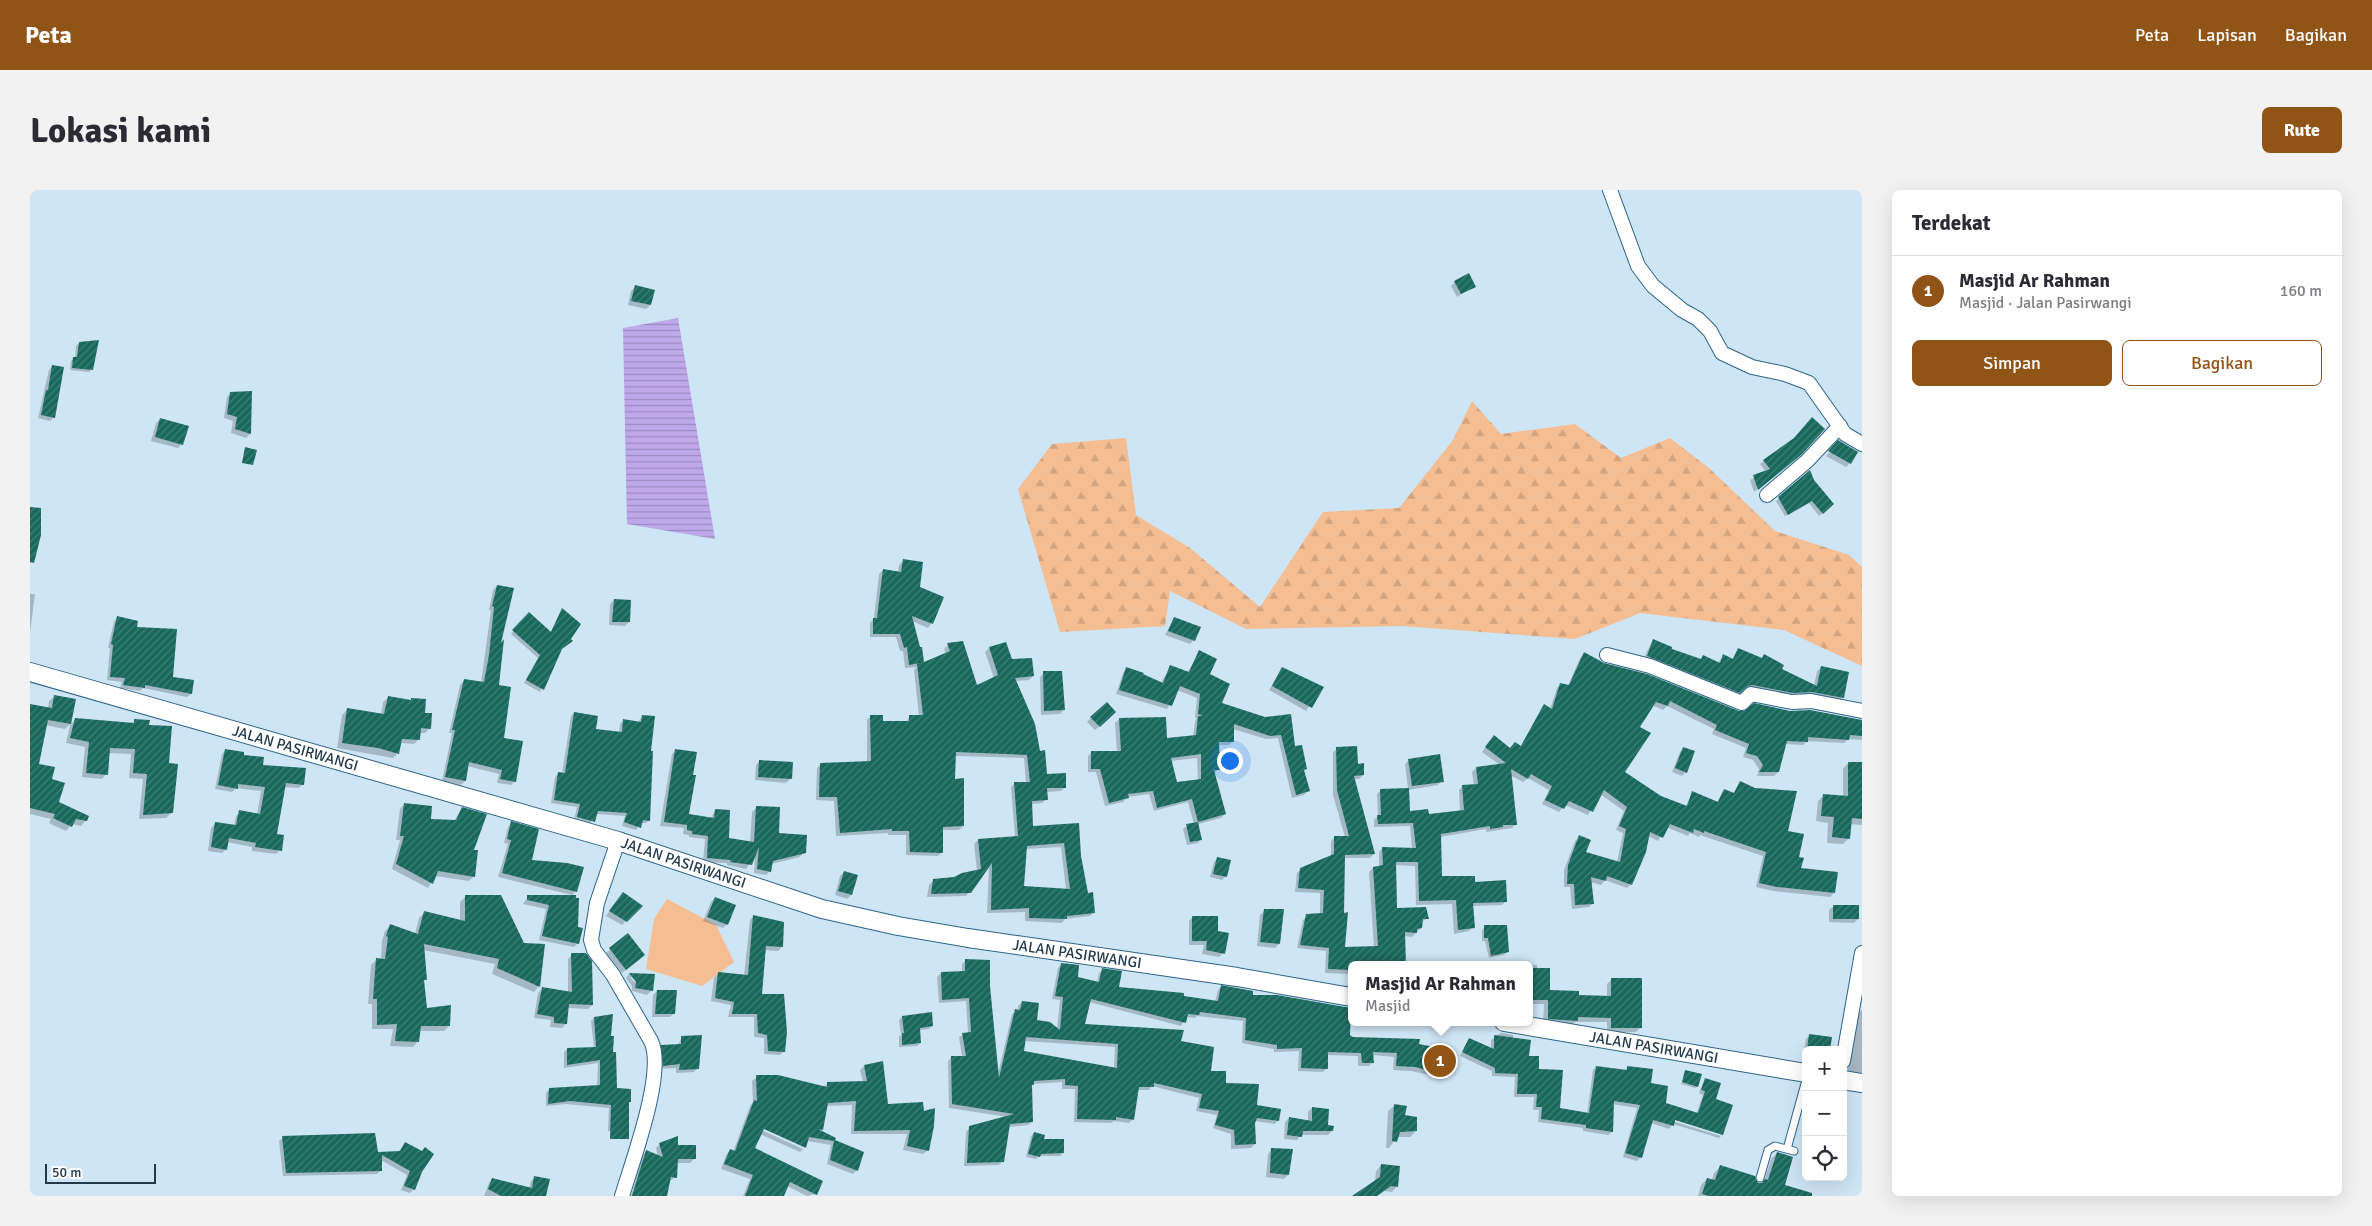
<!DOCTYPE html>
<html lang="id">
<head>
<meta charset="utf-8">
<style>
	:root { --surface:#fff; --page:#f2f2f3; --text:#2b2b33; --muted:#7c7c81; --line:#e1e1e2; --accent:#915417 }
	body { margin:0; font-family:Signika,sans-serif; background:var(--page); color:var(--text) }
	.controls { position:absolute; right:15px; bottom:15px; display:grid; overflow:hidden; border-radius:8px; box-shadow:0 5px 20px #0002 }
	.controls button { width:45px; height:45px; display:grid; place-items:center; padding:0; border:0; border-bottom:1px solid var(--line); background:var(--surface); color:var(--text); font:25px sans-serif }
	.scale { position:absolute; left:15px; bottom:12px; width:111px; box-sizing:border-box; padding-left:5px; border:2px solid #233a4b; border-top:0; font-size:14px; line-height:18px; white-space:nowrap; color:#233a4b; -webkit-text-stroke:4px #fff; paint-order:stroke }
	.you { position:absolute; left:1199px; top:570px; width:18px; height:18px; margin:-12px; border:4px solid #fff; border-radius:50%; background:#1a73e8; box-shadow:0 0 0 8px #1a73e833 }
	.badge { display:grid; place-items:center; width:32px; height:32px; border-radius:50%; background:var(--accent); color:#fff; font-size:16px; font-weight:700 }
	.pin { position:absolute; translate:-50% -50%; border:2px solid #fff; box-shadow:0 1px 5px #0006 }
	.popup { position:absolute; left:1318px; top:771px; width:185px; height:65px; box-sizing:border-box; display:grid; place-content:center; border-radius:8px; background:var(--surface); filter:drop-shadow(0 1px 4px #0005); font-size:16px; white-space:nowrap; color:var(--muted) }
	.popup b { font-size:19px; color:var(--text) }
	.popup::after { content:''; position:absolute; left:50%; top:100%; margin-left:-10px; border:10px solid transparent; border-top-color:var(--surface) }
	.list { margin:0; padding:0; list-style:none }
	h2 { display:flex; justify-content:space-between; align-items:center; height:65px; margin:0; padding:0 20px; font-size:21px }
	h2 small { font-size:16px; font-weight:400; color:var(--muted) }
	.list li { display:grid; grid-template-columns:32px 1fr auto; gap:15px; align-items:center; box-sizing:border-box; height:70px; padding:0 20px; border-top:1px solid var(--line) }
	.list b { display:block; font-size:19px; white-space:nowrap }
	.list p { margin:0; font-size:16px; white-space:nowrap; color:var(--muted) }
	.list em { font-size:16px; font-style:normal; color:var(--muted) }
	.actions { display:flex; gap:10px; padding:15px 20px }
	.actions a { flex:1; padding:11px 0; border:1px solid var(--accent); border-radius:8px; text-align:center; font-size:18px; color:var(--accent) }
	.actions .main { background:var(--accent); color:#fff }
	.icon { flex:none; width:28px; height:28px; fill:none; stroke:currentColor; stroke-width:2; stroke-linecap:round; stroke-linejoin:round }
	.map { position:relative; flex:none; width:1832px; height:1006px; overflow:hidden; border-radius:8px }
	header { display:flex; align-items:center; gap:30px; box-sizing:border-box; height:70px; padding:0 25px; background:var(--accent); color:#fff }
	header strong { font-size:24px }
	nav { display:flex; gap:28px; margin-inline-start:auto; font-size:18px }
	.intro { display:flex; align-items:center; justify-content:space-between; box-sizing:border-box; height:120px; padding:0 30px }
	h1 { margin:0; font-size:35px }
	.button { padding:12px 22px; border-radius:8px; background:var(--accent); color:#fff; font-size:18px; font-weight:700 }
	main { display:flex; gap:30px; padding:0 30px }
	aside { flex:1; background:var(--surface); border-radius:8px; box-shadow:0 5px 20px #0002 }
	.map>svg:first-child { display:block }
</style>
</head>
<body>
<header>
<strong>Peta</strong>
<nav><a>Peta</a><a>Lapisan</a><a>Bagikan</a></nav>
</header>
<div class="intro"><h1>Lokasi kami</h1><a class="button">Rute</a></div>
<main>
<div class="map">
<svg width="1832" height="1006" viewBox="0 0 1832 1006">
	<defs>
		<pattern id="forest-firs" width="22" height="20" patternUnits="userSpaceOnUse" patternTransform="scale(1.25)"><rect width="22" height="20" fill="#f5be92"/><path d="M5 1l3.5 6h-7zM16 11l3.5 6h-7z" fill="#d2a47f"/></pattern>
		<pattern id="water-rules" width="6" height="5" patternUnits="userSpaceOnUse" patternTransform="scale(1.25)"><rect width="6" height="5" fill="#bfa8ea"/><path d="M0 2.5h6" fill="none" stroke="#9b8ac0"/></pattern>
		<pattern id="building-hatch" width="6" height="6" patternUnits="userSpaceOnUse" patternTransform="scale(1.25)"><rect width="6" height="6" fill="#18685c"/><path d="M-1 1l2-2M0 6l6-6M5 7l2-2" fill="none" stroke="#417f77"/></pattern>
	</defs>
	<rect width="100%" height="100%" fill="#cee5f5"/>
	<path fill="url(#forest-firs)" d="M1442,211L1471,244L1545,234L1591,268L1640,248L1679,278L1745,341L1819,365L1832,377V476L1754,440L1610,423L1545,449L1372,436L1216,439L1140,401L1135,436L1030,442L988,299L1022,254L1096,248L1106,325L1160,358L1230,417L1293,322L1369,318L1423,250Z"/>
	<path fill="#f5be92" d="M637,709L686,735L704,772L672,796L616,779L624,729Z"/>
	<path fill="url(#water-rules)" d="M648,128L685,349L597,334L593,138Z"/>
	<g fill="#0003" fill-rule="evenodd">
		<path d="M1425,92L1444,96L1427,107L1421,96Z"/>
		<path d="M605,97L623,101L620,115L616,119L598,115L601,101Z"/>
		<path d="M49,153L62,179L59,182L40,180L41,171L45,168L46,156Z"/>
		<path d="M23,176L24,227L20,231L8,228L19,180Z"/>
		<path d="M201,203H221L220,244L216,248L201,243L203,231L194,228L197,207Z"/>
		<path d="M130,229L152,254L148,258L121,251L126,233Z"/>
		<path d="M1809,252L1820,273L1816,277L1796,266Z"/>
		<path d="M1766,268L1724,302L1720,290L1736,282L1730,274L1734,271Z"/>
		<path d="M1779,282L1800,317L1789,326L1779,313L1755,326L1746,311Z"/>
		<path d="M873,371L888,398L912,408L901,434L898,438L882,431L893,473L916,464L914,459L918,455L946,496L964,488L955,462L959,458L976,453L981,471L1003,486L999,490L985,491L1016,585L1035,597L1031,601L1016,602V609L1012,613L1001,614L1002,637L1048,635L1050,666L1057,704L1064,722L1060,726L1035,729L1032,733L995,731V722L957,723L959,675L936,706L897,707L899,695L904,690L924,688L947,681L944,654L948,650L985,647L981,597L985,593H996L994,568L925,566L924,590L933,636L929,640H911L912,662L908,666L876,665V645H858V643L806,646L804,611L786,610L787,578L791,574L837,573V530L841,526L852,532H876L880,526H889L884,480L887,477L875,478L873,461H870L866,447H840V433L844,428L849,384L853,380L868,382L869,375ZM1031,657L1036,700L993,698L995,659Z"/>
		<path d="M467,396V496L473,549L485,591L481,595L467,593L469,584L437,576L435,591L431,595L412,591L422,543H419L430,495L434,491L451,493L461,420H459L463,400Z"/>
		<path d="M0,404H5L0,443Z"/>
		<path d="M584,410L599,432L595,436L579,435L580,414Z"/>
		<path d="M532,420L531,459L510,502L494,493L508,468L481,444L499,424L520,443Z"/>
		<path d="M88,427L142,488L161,504L157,507L113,498L110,501L90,498L92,492L77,490L80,458H78L84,431Z"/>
		<path d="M1144,428L1164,450L1160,454L1135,445Z"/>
		<path d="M1624,451L1640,460L1670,470L1673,467L1688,473L1693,466L1702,469L1708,460L1731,469L1734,466L1750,480L1784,496L1787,481L1791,478L1818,483L1812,508L1808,512L1758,507L1718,499H1713L1705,506L1613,470L1620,455Z"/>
		<path d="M1170,462L1190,513L1235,528L1264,558L1275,579L1273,581L1278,601L1274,605L1262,608L1248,548L1236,549L1203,539V551L1199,555H1188V579L1184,584L1195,624L1191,628L1168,634L1171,649L1168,653L1157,655L1153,639L1157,636L1164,634L1158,612L1124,621L1119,604L1097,607L1093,612L1075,616L1066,582H1058V566L1062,562H1087L1085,533L1089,529L1136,550L1163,547L1165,531L1167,528H1165L1167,508L1147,500L1137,519L1086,504L1093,483L1097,479L1131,493L1141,476L1157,483ZM1167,568L1168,590L1146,593L1140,571Z"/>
		<path d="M1554,464L1574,474L1709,522H1760L1832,531V550L1818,549L1814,553L1777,551L1773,555L1755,554L1748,582L1744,586H1727L1729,579L1723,570L1713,567L1716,558L1682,544L1684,539L1637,516L1633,520L1622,515L1608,537L1593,582L1630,607L1655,617L1663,603L1687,612L1694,600L1703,604L1710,592L1757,642L1770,679L1804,703L1800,707L1743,701L1726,697L1733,666L1670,645L1669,647L1660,643L1658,646L1636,637L1628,651L1618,646L1601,694L1597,698L1575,690L1571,695L1560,692L1563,713L1559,717L1542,719L1540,697H1534V680L1545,651L1549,647L1555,663L1587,672L1593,643L1586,640L1594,621L1570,604L1558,625L1535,615L1529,622L1512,614L1519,600L1498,588L1493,592L1480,585L1486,634L1482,638L1456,642V639L1410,647L1411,688L1444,693L1476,711L1472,715L1442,716L1443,737L1439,741L1424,744L1422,714L1386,715L1385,676L1364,675L1366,720L1398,728L1391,732V738L1382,747L1374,746L1321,775V784L1295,783L1296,761L1267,758L1273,730L1277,726L1290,725V703L1265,702L1267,683L1271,679L1301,667V651L1305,647H1315L1303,605V562L1307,559L1327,575L1333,585L1329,589H1324L1344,664L1340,668H1314V758H1344L1339,682L1343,678L1349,677V662L1353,658L1382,659L1380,636L1344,637V630L1348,626L1347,604L1351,600L1378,599L1375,574L1379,570L1412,591L1408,595L1378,600V623L1398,625L1430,621L1429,600L1433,596H1444L1442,582L1446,578L1470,575L1452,562L1460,551L1480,559L1490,557L1511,520L1514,516L1520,519L1527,498L1531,494L1538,496L1550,468Z"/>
		<path d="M1252,478L1292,497L1276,521L1239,500Z"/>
		<path d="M1014,483L1034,520L1030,524L1011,525L1010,487Z"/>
		<path d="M25,506L40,534L35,539L15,535L8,575L21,590L28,613L56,630L51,636L42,634L36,641L19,633L21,629L0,624V515L18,518L19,511Z"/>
		<path d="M359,507L380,511L381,510L394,524L400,538L395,543H389V549L384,554L370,553L368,563L363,568L307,558L312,525L317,520L351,525L353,512Z"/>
		<path d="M544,523L564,540L589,543L590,534L593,531L608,533L612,526L619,562V630L616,633H611L606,640L592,636L595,626L566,624L560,634L544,630L547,617L521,613L525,587L529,583L532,584L541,526Z"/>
		<path d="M1081,526L1065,540L1057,532L1061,528Z"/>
		<path d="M45,530L101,534L105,530L118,536L138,574L141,623L136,628L109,629L113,589L99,588L101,564L79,563L76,584L72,589L52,587L55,557L36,553L40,535Z"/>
		<path d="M1654,558L1656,582L1652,586L1642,582L1650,562Z"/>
		<path d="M196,560L273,594L269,598L254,597L246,645L250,660L246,664L222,661V657L197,652L196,659L192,663L178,661L181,638L185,634L204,636L206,626L210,622L227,625L231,601L206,598L202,602L185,599L192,564Z"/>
		<path d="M646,560L658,626L681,628L685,620L697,649L720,652L722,622L726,618L747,644L774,662L770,667L741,674L740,681L736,685L724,683L725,665L716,679L697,675V673L673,672L675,649L659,647V645L653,644L654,638L630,636L642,564Z"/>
		<path d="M730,571L760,589L756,593L725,590L726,575Z"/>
		<path d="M1818,573H1832V635L1820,634L1819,648L1813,654L1797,653L1798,633L1786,631L1788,611L1794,605L1813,607V579Z"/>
		<path d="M374,614L399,630L424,631L432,618L442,661L444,686L439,691L405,686L398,698L362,679L370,650H366L370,619Z"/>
		<path d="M482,633L500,671L546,701L542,705L468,687L478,654L474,653L478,637Z"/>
		<path d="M1188,668L1196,686L1192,690L1180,687L1184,672Z"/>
		<path d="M814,682L821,705L817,709L805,705L810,686Z"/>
		<path d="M435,707L509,796L504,802L462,784L465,774L393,760L395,790L393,792L396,819L419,836L414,841H389L388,851L383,857L360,856L363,839H342V814H338L341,775L346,770H351L352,751L355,741L360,736L385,744L389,728L395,722L430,731V712Z"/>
		<path d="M498,707L544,709L548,753L544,757L509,750L516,719L493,714Z"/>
		<path d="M589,708L611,716L592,735L576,726Z"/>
		<path d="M685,708L697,734L693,738L673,731L681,712Z"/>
		<path d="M1804,716L1828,729L1824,733L1799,732V720Z"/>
		<path d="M1234,721L1249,754L1245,758L1227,756L1230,725Z"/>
		<path d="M724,726L752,757L748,761L735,760L730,806L754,861L750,865L734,864V848L724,847V827H698L701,815L681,811L684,788L688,784L714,786L720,730Z"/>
		<path d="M1163,727L1187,742L1193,763L1189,767L1172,764L1174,755H1159V731Z"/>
		<path d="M1455,737L1477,762L1474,765L1459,768L1455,751H1452V740Z"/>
		<path d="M598,745L610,769L592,783L576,763Z"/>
		<path d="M542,765L562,815L558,819L537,818L536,834L532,838L520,837L521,830L504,828L508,803L512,799L538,802V769Z"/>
		<path d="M935,771L959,796L968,884L982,824L988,821V816L992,812L1005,831L1027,840L1030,810L1022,809L1028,778L1032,774L1046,788L1067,793L1069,783L1073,780L1087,798L1185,812L1188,800L1191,797L1221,806H1247L1321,819L1319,846L1322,849L1388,855L1418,884L1414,888L1381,881L1363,880L1364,867L1342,865L1343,872L1339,876H1328V866L1297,865L1296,879L1293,882L1268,881L1269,861L1244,862V859L1212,853L1213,831L1167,826L1165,828L1156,827L1151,836L1059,812L1053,835L1150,852L1179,883L1248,930L1245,934L1224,931L1225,954L1221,958L1201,959V944L1183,938L1187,925L1166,921L1169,908L1122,896L1119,900H1107L1103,929L1099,933L1084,931L1081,933L1044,932L1045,899H1032V892L1003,894L1000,897L1002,931L998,935L978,937L973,971L969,975L934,976L936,942L940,938L978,927L919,918L918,871L921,868L932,867L929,847L938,843L936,811L909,813L907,787L911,783L932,782V774ZM994,851L1085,857L1084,878L993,862Z"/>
		<path d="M1499,775H1507V779L1518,802L1547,806L1577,807V794L1581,790L1611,837L1606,842H1577V832H1545L1542,835L1513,833L1514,814H1499Z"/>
		<path d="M599,784L624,785L621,801L617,805L602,801V796L596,788ZM600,787H603L609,797Z"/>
		<path d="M627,801L644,823L640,827H622L623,805Z"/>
		<path d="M1832,820V883L1817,881L1827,824Z"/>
		<path d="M872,827L902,836L899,839L889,840L890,853L887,856L869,857V847L871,845L869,830Z"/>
		<path d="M564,828L580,847L586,900L600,912L597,914L595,943L578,941L579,918L536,914L516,916V903L519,900L567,896L568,873L534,878V862L537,859L564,858L561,831Z"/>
		<path d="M1471,843L1483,845V849L1508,880L1529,919L1557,924L1563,880L1566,877L1594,881L1598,877L1619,894L1634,914L1666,924L1673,905L1669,903L1675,889L1684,910L1701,915L1692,945L1640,927L1639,930L1691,946L1689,948L1643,934L1639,939L1621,933L1611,967L1607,971L1593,967L1607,918L1582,914V942L1578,945L1553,941V938L1508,932L1509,920H1503L1504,907H1484L1485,887L1462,886V881L1430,866L1439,849L1461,859V850Z"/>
		<path d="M1780,845L1799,860H1776V878L1771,876L1776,849Z"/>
		<path d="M652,847L668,878L664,882L646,883V878L629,879L628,860L632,856L648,855Z"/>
		<path d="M834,876L857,916L892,913L898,960L893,964L873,960L877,944H821L822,915L796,916L792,939L789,942L804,951L833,963L827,980L823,984L797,974L801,955L777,951L774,958V956L728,936L727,938L773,959L770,962L730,944L723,959L786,1004L777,1006L757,996L753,1006H713L720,989L691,979L696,965L700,960L703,962L720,916L723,912L722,891L727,887L793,897L797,894L833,892L830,880Z"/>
		<path d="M1656,881L1667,896L1665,898L1651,894Z"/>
		<path d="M1365,915L1386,941L1380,947H1367L1359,958H1356L1358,921Z"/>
		<path d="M1282,918L1302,941L1298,945H1271L1267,950L1254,949L1255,932L1259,928L1278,932V922Z"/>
		<path d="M1004,943L1013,950L1033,963L1030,966H1009L1006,969L996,967L1001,946Z"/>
		<path d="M253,948L347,964L368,962L376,953L391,982L384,999L380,1003L371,1000L377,985L351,970V980L347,984L253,986L249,951Z"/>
		<path d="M630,954L647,956L664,969L660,973H646V987L639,991L637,1006H601L612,966L616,962L628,967L626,958Z"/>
		<path d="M1242,959L1258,985L1254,989L1236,987L1238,964Z"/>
		<path d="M1747,963L1753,996L1776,1006H1668L1671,995L1677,989L1682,990L1684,983L1690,977L1731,995L1734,992L1741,969Z"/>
		<path d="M1351,975L1367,996L1362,1002L1354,1001L1347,1006H1324L1345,991L1346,981Z"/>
		<path d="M505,987L514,1006H454L459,993L462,989L499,999L501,991Z"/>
	</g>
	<g fill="url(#building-hatch)" fill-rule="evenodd">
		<path d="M1439,83L1446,97L1431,104L1424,91Z"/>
		<path d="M605,95L625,100L621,115L601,111Z"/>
		<path d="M69,150L63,180L42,178L43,167H47L49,152Z"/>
		<path d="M22,175L34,177L25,228L11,225L16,200H18Z"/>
		<path d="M222,201L221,244L205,239L207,227L197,224L200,202Z"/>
		<path d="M1782,227L1795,239L1771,265L1728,300L1723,285L1740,279L1733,270L1764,248Z"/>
		<path d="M130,228L159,236L153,255L125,247Z"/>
		<path d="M1808,250L1828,262L1821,274L1798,261Z"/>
		<path d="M215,257L227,260L223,275L212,273Z"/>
		<path d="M1780,280L1784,290L1804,314L1793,324L1782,311L1758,325L1748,307Z"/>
		<path d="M0,317L11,318V345L4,373L0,372Z"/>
		<path d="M873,369L893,372L890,397L914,407L903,434L882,426L890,457H892L894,472L920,461L917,453L933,451L947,495L968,485L959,457L976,452L982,469L1002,468L1004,486L985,488L1005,534L1010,561L1015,560L1017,584L1036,583V598H1017L1018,610L1002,611L1003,636L1049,633L1051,666L1058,703L1063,702L1065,723L1037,726V729L999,728V718L961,720L962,673L941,703L901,704L903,689L924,687L932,683L951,679L948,649L988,646L984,592H1000L997,565L926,562L925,589L934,588V636L913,637V663L880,662L879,641H862V639L810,643L807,607H789L790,573L841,571L840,525H853V531H879V525H893L887,474L890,473L879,475L877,457L874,458L870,444H843V428H847L853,379L871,382ZM1034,653L1040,699L994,696L997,656Z"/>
		<path d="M467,395L484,398L471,453L474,449L469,495L481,497L474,548L493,551L486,592L470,589L472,580L439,572L436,591L415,587L425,540H422L434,489L454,492L459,465L464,417L462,416Z"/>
		<path d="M584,409L601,410L600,432H582Z"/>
		<path d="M532,418L551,434L541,449L543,451L532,459L514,500L496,490L510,465L482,440L499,422L521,442Z"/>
		<path d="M87,426L108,431L107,437L147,439L143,487L164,490L162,504L115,495V498L93,495L95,488L80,487L83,455L81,454Z"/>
		<path d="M1144,427L1171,437L1165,451L1138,441Z"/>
		<path d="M1623,449L1642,457V459L1671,469L1673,465L1690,473L1693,464L1703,469L1708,458L1732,468L1734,464L1754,475L1752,479L1787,496L1791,476L1819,482L1814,508L1782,502L1763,503L1722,495L1718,496L1710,503L1617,466Z"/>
		<path d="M1169,460L1187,469L1180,484L1200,494L1192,513L1235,527L1261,524L1265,556L1272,555L1277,579L1274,580L1280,601L1266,605L1251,545L1240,546L1204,534V552H1189L1190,580H1184L1196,624L1168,632L1162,609L1127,618L1123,601L1098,604L1099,608L1079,613L1070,579H1061V561H1091L1089,528L1136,527L1137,548L1166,545L1168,526H1173L1168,524L1170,504L1150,496L1142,516L1089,500L1096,477L1114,483L1113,484L1133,493L1140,475L1159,482ZM1171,564V589L1147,592L1141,568Z"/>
		<path d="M1554,462L1574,473L1617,484L1709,521H1714L1724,513L1760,521L1780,520L1832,530V546L1820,545L1819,550L1778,547V552L1757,551L1749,582H1729L1733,575L1727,566L1716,563L1719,554L1685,540L1687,535L1640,511L1638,516L1626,512L1610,537L1621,543L1595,582L1631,606L1657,616L1662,601L1688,612L1694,599L1704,603L1710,591L1725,598L1767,601L1758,641L1774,644L1769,667L1774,668L1771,678L1808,682L1805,703L1747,697L1729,693L1736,662L1674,641V643L1664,639L1663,643L1640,634L1633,648L1620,642L1616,662L1602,695L1577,686L1576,691L1561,687L1564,714L1545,715L1544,694H1537L1538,675L1549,645L1561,650L1556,662L1590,672L1596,639L1589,636L1597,617L1574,600L1563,622L1539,611L1534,619L1515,610L1522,596L1501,584L1498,589L1481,579L1487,635H1473V637L1460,639V636L1411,644L1412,686H1445V692L1476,690L1477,712L1443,713L1445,738L1428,740L1426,710L1389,711L1388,672H1366L1367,718L1396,717L1399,729H1393L1392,738L1387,739V743L1375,742L1376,775H1321V780L1298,779L1299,758L1270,755L1276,724L1293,723L1294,700L1268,698L1270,678L1304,664V646H1319L1307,600L1306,557L1327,556L1328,574L1334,573V585L1324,586L1345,664L1315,665L1314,723L1318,722L1315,757L1348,756L1343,677L1353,675L1352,657L1386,658L1383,633L1348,634L1347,625H1351L1350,599L1379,598L1380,621L1398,619L1399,624L1434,620L1432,595L1448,594L1446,577L1476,573L1455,557L1464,545L1480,558L1485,552L1491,556L1514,514L1522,519L1530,493L1539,495Z"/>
		<path d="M1252,477L1294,497L1282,518L1242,496Z"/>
		<path d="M1013,481H1032L1035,520L1014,521Z"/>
		<path d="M24,505L46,509L41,534L18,530L9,574L25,577L22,589L35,593L29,612L59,626L57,631L46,629L42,637L23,628L25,624L0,618V514L22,518Z"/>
		<path d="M358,506L381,510V508L396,509L395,523H402L401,539L391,538L390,550L372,549L369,564L348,558L312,553L317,518L354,524Z"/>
		<path d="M1077,512L1086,522L1070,537L1060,527Z"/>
		<path d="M544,522L568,526L566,539L592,542L593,529L611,532L612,525L625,526L621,561H623L620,631L613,630L611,638L594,632L597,623L568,621L565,632L547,627L550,614L524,610L528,582L535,583Z"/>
		<path d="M45,528L104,533V529L120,530L119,535L142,536L139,573L148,574L143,623L113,625L117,584L103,583L105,559L80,558L78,585L56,583L59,552L40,548Z"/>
		<path d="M1653,557L1665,561L1657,583L1645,578Z"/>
		<path d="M195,559L214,562V565L234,567L233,575L276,578L274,595L256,593L247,644L254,645L252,661L225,657L226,653L199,648L197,660L181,657L185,632L206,635L209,620L230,624L235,597L208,594V599L188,595Z"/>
		<path d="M645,559L667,562L663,585H666L659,624L684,628L685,619L700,620L699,648L724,652L726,616L750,617L749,643L777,645L776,663L743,671L741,682L727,679L729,657L722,675L700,672L701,670L677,668L678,646L662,644V641L657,640V635L634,632Z"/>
		<path d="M1410,564L1414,592L1382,596L1378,569Z"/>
		<path d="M729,570L763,572L762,589L728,587Z"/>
		<path d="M1818,572H1832V629L1822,628L1820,649L1802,647L1804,627L1791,626L1793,604L1818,606Z"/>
		<path d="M374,613L402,616L401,629L426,630L432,617L457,624L444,660H448L445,687L408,681L403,694L366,674L374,646H370Z"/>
		<path d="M481,631L509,639L502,670L537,673L554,677L547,702L472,683L481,650L477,649Z"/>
		<path d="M1168,632L1172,650L1160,652L1156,634Z"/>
		<path d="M1187,667L1201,670L1197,687L1183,684Z"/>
		<path d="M814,681L828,685L822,705L808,701Z"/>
		<path d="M593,702L613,716L597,732L579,721Z"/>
		<path d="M435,705H471L494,753L515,754L510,797L467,778L469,769L394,754L397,790H394L397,818L421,815L420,836H391L389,852L365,851L367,834L347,835V809H343L346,768L355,769L358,747L356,746L360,734L388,744L394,721L435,731Z"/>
		<path d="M497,705H546V708H549L548,737L553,738L549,754L512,746L519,715L497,710Z"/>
		<path d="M685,707L706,715L698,735L677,727Z"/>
		<rect x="1803" y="715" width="26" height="14"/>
		<path d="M1234,719H1254L1250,754L1230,752Z"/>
		<path d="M723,725L754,732L753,757L736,756L732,804H754L757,842L755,862L738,861L737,845L728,843L727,824H702L704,812L685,808L688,782L718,785Z"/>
		<path d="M1162,726H1188V741L1199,743L1195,764L1176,760L1177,751H1162Z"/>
		<path d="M1454,735H1477L1479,762L1461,766L1458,748H1454Z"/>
		<path d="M598,743L615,765L596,780L579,758Z"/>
		<path d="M541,763H556L562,771L563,815L539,814L537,834L524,833V827L507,824L512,797L542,802Z"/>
		<path d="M935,769L960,770V796L969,888L985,819L990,820L992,811L1009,813L1007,830L1020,832L1030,840L1033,807L1025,806L1031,773L1049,775L1048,787L1069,792L1072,778L1092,781L1089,797L1154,803V806L1188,811L1191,795L1223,801V805H1247L1321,818L1320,845L1323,847L1390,849L1389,854L1424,861L1419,885L1385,877L1366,876L1367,863L1343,862L1344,873H1332L1331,863L1298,862V879L1271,878L1272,858L1247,859V855L1215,850L1216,828L1170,822L1169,825L1158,824L1156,833L1061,809L1055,834L1154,840L1151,851L1184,857L1181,881H1196V893L1229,894L1227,915L1251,919L1249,931L1227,928L1225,933L1226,954L1205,955L1204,940L1185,935L1189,921L1169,918L1172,904L1124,893V897H1109L1104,930L1086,927V930L1047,929L1048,896L1035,895V889L1004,891V895H1002L1003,932L980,934L974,972L937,973L939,936L984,924L922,914L921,866H936L932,843L941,842L939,808L912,810L911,782L935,781ZM996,847L1088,854L1087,878L994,861Z"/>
		<path d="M1499,778H1520V800L1549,801V805L1581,806V788H1612V838H1581V828L1548,827V831L1518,829V810H1499Z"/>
		<path d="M599,783L625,784L623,801L605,798L606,792Z"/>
		<path d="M627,800H647L645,824H625Z"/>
		<path d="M902,822L903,836L890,838L891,853L872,855V843H874L872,826Z"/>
		<path d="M583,824L581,846H584L583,862H586L587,898L601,899V912H599V949H580L581,915L540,911L518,914L519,898L570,895V870L537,875V858L566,857L564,827Z"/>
		<path d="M1779,844L1802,847L1800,860H1777Z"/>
		<path d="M672,845L669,879L649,880L650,874L633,876L631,855L651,854V846Z"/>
		<path d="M1464,845L1501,850L1499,866H1509V879L1533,880L1530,918L1559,923L1566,876L1597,880V876L1623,879L1621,893L1638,896L1636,913L1668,923L1675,901L1671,900L1675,888L1691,893L1686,909L1703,915L1693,945L1645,930L1644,936L1623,930L1612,968L1595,963L1610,915L1584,911L1583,942L1556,938V935L1511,929L1512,917H1506L1507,904H1487L1488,884L1465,883V878L1432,862L1439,848L1464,859Z"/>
		<path d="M853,871L858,914L893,912L894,921L905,918L904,936L899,961L877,956L880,940L824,941L826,911L798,913L793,940L788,939L806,948L805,950L834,962L828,981L800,970L804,951L779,947L776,958L734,939L725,958L793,991L787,1005L760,992L754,1006H715L723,985L694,974L700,959L705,961L724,910L727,911L726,885H748L797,897V892L837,891L834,875Z"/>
		<path d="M1655,880L1672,884L1668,897L1652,892Z"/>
		<path d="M1364,914L1377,916L1375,925L1387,927V941L1370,942L1367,952L1362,951Z"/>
		<path d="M1282,917L1299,919L1298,935L1304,936L1303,941H1273L1272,947L1257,945L1259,927L1282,931Z"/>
		<path d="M1004,942L1015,945L1014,949H1034V963L1011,964L1010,967L998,964Z"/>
		<path d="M345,943L348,962L370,961L375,952L392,961L395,957L404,964L392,982L385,1000L374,996L380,981L352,965V981L256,983L252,946Z"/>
		<path d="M648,946V955H666V969H648L647,988L641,987L637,1006H602L616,960L633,967L629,953Z"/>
		<path d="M1241,958L1263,959L1259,985L1240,983Z"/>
		<path d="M1747,962L1763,967L1755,995L1782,1003V1006H1679L1672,1004L1677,988L1685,990L1690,975L1725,986L1728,993H1732L1735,989L1738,990Z"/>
		<path d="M1351,974L1370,976L1368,997L1361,996L1347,1006H1322L1350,987Z"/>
		<path d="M504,986L520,989L516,1006H471L458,999L462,988L502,998Z"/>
	</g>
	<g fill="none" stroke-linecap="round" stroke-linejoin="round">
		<defs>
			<g id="service">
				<path d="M1757,959L1776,890"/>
				<path d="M1730,988L1738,960L1745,956L1764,961"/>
			</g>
			<g id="minor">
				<path d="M1580,0L1608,76L1623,96L1652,120L1668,129L1680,141L1692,163L1722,177L1755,184L1779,193L1815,244L1832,254"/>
				<path d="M1737,305L1777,271L1810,236"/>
				<path d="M1577,465L1620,476L1712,513L1721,504L1762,512L1781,511L1832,521"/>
				<path d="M588,651L567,713L561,750L564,760L583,785L621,851C636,882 602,972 592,1006"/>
				<path d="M1813,871L1832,763"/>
			</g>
			<g id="tertiary">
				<path id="s1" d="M0,482L588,651L792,719L868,736L938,748L1207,787L1321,807"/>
				<path id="s2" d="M1474,832L1776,883"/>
				<path d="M1813,890L1832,893"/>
			</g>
		</defs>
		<use href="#service" stroke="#2d6488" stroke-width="9"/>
		<use href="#minor" stroke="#2d6488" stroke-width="16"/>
		<use href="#tertiary" stroke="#2d6488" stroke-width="20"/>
		<use href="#service" stroke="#fff" stroke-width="7"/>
		<use href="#minor" stroke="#fff" stroke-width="14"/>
		<use href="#tertiary" stroke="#fff" stroke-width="18"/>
	</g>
	<g text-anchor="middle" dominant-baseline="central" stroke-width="5" stroke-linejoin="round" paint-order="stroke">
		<g font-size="15" fill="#233a4b" stroke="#fff">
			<text stroke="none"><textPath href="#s1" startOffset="276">JALAN PASIRWANGI</textPath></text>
			<text stroke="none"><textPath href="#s1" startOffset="681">JALAN PASIRWANGI</textPath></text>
			<text stroke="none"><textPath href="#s1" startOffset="1086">JALAN PASIRWANGI</textPath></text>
			<text stroke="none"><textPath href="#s2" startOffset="152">JALAN PASIRWANGI</textPath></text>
		</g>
	</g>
</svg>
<div class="controls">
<button>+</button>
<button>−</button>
<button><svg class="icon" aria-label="locate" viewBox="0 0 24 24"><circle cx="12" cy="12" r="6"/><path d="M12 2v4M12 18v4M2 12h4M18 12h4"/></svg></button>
</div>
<div class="scale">50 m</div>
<div class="you"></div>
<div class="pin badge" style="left:1410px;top:871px">1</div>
<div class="popup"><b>Masjid Ar Rahman</b>Masjid</div>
</div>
<aside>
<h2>Terdekat<small></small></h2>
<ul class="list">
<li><span class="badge">1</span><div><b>Masjid Ar Rahman</b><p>Masjid · Jalan Pasirwangi</p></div><em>160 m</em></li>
</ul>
<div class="actions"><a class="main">Simpan</a><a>Bagikan</a></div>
</aside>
</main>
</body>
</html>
